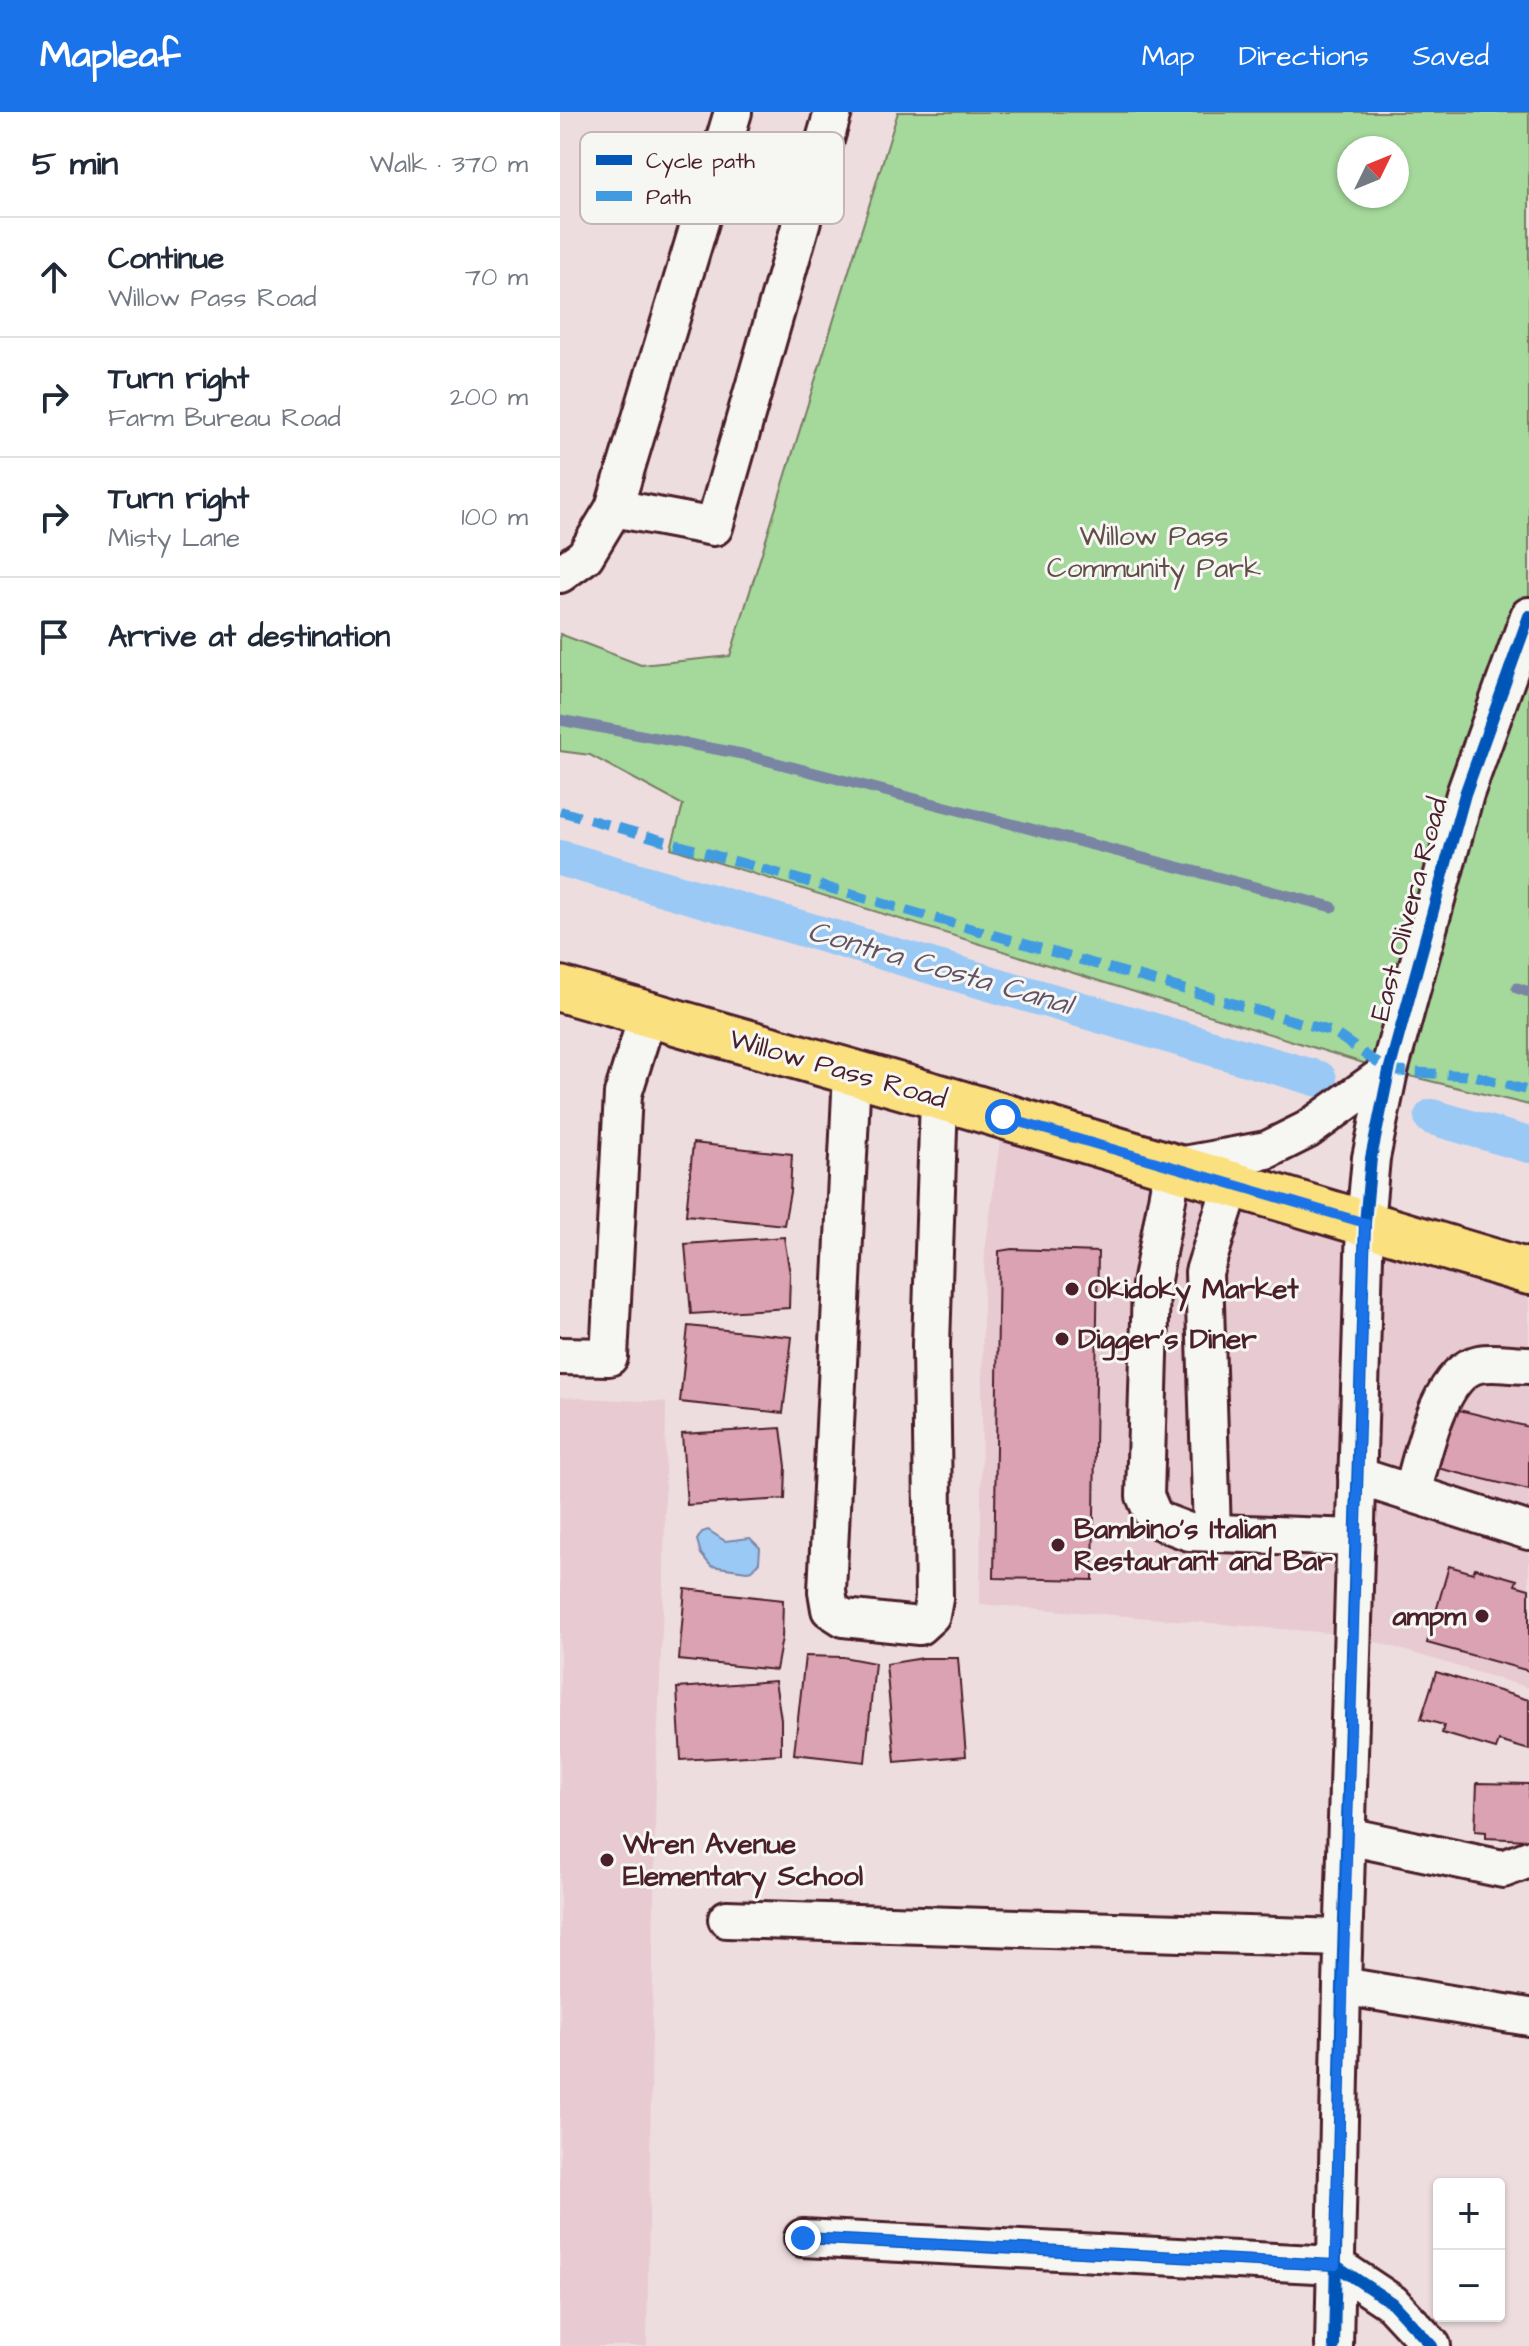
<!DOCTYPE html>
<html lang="en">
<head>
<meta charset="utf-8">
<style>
	:root { --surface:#fff; --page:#f2f2f3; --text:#1f2937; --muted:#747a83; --line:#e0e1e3; --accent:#1a73e8 }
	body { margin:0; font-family:"Architects Daughter",sans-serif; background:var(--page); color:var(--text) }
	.controls { position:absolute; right:24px; bottom:24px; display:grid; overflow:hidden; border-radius:8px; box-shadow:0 2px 6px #0004 }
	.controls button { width:72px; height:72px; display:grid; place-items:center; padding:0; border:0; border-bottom:2px solid var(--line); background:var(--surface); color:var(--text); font:40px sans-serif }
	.compass { position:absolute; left:777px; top:24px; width:72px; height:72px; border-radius:50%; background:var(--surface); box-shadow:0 2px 6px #0004; rotate:47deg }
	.stop { position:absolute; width:24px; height:24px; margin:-18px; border:6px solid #1a73e8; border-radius:50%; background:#fff }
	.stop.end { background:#1a73e8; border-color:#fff; box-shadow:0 2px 8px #0008 }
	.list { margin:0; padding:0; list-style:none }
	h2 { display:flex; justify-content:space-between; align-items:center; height:104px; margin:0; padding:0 32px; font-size:34px }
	h2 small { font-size:26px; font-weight:400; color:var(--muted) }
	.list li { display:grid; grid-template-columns:52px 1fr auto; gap:24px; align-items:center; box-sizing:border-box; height:120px; padding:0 32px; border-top:2px solid var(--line) }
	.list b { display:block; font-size:30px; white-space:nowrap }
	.list p { margin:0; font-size:26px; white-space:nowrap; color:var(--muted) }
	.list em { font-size:26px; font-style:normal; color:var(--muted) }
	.icon { flex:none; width:44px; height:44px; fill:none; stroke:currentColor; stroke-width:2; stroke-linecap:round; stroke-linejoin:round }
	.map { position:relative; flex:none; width:969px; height:2234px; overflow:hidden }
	header { display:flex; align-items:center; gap:48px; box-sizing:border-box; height:112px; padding:0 40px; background:var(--accent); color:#fff }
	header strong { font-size:38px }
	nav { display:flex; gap:44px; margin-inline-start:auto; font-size:28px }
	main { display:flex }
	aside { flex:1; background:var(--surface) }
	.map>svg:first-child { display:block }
</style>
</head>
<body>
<header>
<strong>Mapleaf</strong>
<nav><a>Map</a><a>Directions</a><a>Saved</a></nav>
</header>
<main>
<aside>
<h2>5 min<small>Walk · 370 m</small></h2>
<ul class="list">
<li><svg class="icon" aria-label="ahead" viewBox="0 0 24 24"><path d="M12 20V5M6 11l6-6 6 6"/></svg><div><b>Continue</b><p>Willow Pass Road</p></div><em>70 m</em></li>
<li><svg class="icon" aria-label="right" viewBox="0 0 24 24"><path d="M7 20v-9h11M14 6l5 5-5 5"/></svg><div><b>Turn right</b><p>Farm Bureau Road</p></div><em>200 m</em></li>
<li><svg class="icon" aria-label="right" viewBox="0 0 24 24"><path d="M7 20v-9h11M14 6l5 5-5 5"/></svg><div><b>Turn right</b><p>Misty Lane</p></div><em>100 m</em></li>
<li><svg class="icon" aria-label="arrive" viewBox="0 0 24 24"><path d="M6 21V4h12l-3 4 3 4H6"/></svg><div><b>Arrive at destination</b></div></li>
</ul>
</aside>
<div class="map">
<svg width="969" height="2234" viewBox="0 0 969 2234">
	<rect width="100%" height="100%" fill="#eedddf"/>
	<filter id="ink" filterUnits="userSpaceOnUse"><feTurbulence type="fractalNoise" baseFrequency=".0125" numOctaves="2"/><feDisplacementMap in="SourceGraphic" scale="16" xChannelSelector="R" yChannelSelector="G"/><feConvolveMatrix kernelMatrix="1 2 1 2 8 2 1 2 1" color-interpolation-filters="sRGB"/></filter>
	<g filter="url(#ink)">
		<g fill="#e8cbd2">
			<path d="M443,1005L969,1160V1576L793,1523L420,1492L423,1186L425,1139Z"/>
			<path d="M0,1285L106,1290L104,1471L96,1665L87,2234H0Z"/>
		</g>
		<path fill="#a5d89b" stroke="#787c63" stroke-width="2" fill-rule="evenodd" d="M338,0H969V993L829,959L111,736L123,693L30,643L0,639V522L81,553L170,544ZM789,36H837V84H789Z"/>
		<path fill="#9ac9f5" stroke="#7a85a4" stroke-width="2" d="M148,1418L165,1429L190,1426L200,1436L199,1450L192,1458L187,1459L151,1454L141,1442L137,1428L142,1420Z"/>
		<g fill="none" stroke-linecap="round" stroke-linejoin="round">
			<g stroke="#7a85a4" stroke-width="11">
				<path d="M0,608L182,642L772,795"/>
				<path d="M957,876L969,880"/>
			</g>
			<g stroke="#9ac9f5" stroke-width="36">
				<path d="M0,746L759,967"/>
				<path d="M872,1005L969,1033"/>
			</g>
		</g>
		<g fill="#daa2b3" stroke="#4a1f2b" stroke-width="2">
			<path d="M133,1031L232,1042L230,1080L224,1113L126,1103Z"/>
			<path d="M224,1125L230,1162L229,1196L131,1202L125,1132Z"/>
			<path d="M452,1137L538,1140L533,1468L434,1466L439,1139Z"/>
			<path d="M128,1214L232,1225L223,1301L120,1290Z"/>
			<path d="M887,1295L969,1315V1378L873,1355Z"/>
			<path d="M221,1316L226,1354L225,1387L127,1393L122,1322Z"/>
			<path d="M889,1454L913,1461L915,1456L957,1468L955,1473L969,1477V1559L867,1531Z"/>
			<path d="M125,1477L223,1488L222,1526L216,1558L119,1548Z"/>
			<path d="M245,1544L283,1545L315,1551L305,1650L234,1642Z"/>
			<path d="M363,1546H398L406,1644L335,1650L326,1552Z"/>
			<path d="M876,1560L969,1588V1638L939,1629L936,1637L882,1621L884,1613L861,1607Z"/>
			<path d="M215,1569L221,1607V1642L121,1648L117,1576Z"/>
			<path d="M917,1671L969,1672V1728L926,1726V1720L915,1719Z"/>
		</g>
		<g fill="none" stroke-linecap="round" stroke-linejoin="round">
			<defs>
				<g id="minor">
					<path d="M173,0L54,396L154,415L273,0"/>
					<path d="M0,462L25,444L54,396"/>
					<path d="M292,961L267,1479L270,1497L284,1506L359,1514L371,1503L374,1487L371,1233L379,985"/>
					<path d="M0,1244L49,1245L63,982L88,902"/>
					<path d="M797,1364L969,1419"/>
					<path d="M852,1381C862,1347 878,1260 919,1252C934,1249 953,1253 969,1253"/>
					<path d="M652,1421L644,1160L672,1072"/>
					<path d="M796,1426L629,1420L595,1407L585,1384L591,1173L613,1055L707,1038L747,1018L829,959"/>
					<path d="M787,1724L943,1757L969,1747"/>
					<path d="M167,1807L783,1826"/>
					<path d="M782,1874L969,1905"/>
					<path d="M243,2126L775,2153L832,2191L872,2234"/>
					<path d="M774,2234L782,1874L805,1111L811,1046L829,959L905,682L969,504"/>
				</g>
				<path id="major" d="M0,877L379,985L969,1160"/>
			</defs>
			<use href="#minor" stroke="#4a1f2b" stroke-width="42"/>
			<use href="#major" stroke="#4a1f2b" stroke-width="50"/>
			<use href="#minor" stroke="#f6f6f2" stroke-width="36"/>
			<use href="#major" stroke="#fbe080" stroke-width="44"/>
			<path stroke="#409be1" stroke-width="10" stroke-dasharray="20 10" stroke-linecap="butt" d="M0,699L773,920L829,959L916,964L969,979"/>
			<defs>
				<g id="cycleway">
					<path d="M243,2126L775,2153L832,2191L872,2234"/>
					<path d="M774,2234L782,1874L805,1111L811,1046L829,959L905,682L969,504"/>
				</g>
			</defs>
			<use href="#cycleway" stroke="#f6f6f2" stroke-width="17"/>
			<use href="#cycleway" stroke="#0057b8" stroke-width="12"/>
		</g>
	</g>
	<g fill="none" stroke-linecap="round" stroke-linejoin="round" filter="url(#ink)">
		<path stroke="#1a73e8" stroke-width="10" d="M243,2126L775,2153L805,1111L443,1005"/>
	</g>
	<g fill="#4a1f2b" stroke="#f6f6f2" stroke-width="3">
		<circle cx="512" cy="1177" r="8"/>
		<circle cx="502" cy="1227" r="8"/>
		<circle cx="498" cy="1433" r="8"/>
		<circle cx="922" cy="1504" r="8"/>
		<circle cx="47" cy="1748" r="8"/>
	</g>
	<g text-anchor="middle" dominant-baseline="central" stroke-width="6" stroke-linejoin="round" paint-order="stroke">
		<g font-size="28" fill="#614d47" stroke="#f6f6f2">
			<text x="594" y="424">Willow Pass<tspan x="594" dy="32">Community Park</tspan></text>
		</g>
		<g font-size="28" fill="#4a1f2b" stroke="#f6f6f2">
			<text transform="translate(849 797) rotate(-75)">East Olivera Road</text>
			<text transform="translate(278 957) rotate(16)">Willow Pass Road</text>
		</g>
		<g font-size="28" font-weight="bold" fill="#4a1f2b" stroke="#f6f6f2" text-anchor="start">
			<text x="528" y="1177">Okidoky Market</text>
			<text x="518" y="1227">Digger's Diner</text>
			<text x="514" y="1417">Bambino's Italian<tspan x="514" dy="32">Restaurant and Bar</tspan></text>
			<text x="906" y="1504" text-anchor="end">ampm</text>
			<text x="63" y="1732">Wren Avenue<tspan x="63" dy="32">Elementary School</tspan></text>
		</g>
		<g font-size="30" font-style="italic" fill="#625268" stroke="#f6f6f2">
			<text transform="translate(380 856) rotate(16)">Contra Costa Canal</text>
		</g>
	</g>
	<rect x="20" y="20" width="264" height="92" rx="12" fill="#f6f6f2" stroke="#c2b6b6" stroke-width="2"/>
	<rect x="36" y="43" width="36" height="10" fill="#0057b8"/>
	<rect x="36" y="79" width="36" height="10" fill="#409be1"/>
	<g font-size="22" fill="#4a1f2b">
		<text x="86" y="56">Cycle path</text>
		<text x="86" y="92">Path</text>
	</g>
</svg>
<div class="controls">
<button>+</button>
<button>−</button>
</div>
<svg class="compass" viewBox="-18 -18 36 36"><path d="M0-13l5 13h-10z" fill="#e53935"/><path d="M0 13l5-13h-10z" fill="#747a83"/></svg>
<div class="stop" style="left:443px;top:1005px"></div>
<div class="stop end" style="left:243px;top:2126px"></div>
</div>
</main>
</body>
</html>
